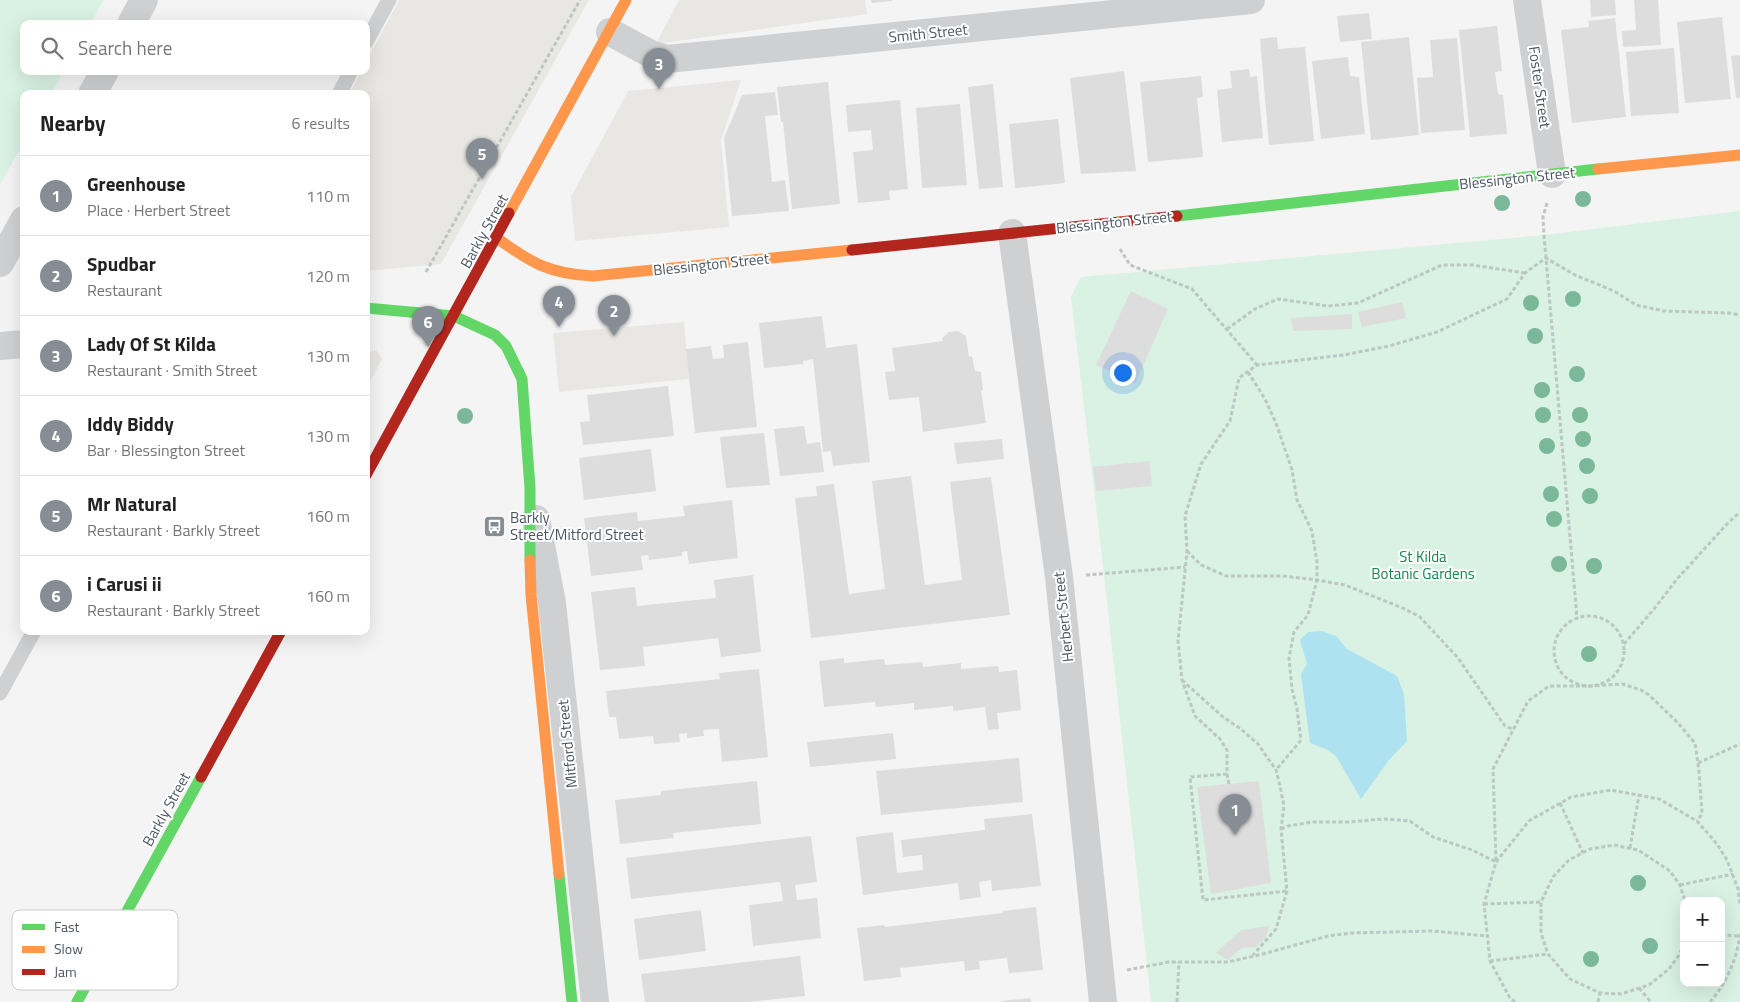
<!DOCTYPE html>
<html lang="en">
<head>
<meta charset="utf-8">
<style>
	:root { --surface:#fff; --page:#f6f6f6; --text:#222; --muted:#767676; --line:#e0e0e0; --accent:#868d94 }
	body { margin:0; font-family:"Titillium Web",sans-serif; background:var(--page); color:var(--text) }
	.controls { position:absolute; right:15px; bottom:15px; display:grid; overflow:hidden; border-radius:10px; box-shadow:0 5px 20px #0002 }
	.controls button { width:45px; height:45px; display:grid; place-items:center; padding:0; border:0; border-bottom:1px solid var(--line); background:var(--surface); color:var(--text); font:25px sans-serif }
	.you { position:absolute; left:1122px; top:372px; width:18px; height:18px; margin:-12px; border:4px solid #fff; border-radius:50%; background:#1a73e8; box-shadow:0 0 0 8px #1a73e833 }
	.badge { display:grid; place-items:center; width:32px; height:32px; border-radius:50%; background:var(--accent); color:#fff; font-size:16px; font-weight:700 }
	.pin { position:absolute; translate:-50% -41px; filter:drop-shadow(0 1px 2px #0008) }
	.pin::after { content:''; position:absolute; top:26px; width:18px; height:15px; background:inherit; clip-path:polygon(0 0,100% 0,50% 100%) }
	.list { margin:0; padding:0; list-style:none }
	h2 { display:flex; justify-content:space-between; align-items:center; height:65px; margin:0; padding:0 20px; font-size:21px }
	h2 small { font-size:16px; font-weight:400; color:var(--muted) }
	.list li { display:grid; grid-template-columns:32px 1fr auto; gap:15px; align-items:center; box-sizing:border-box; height:80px; padding:0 20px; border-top:1px solid var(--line) }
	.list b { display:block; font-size:19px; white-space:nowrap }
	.list p { margin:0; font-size:16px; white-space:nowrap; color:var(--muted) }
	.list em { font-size:16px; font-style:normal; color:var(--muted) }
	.icon { flex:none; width:28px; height:28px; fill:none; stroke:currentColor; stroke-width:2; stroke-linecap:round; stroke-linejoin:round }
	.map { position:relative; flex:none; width:1740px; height:1002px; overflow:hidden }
	.search { position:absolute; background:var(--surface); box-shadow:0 5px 20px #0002; left:20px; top:20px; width:350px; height:55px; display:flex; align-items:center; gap:12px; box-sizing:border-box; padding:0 18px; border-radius:10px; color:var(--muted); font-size:19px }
	.panel { position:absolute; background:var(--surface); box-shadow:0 5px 20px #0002; left:20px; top:90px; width:350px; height:545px; border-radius:10px }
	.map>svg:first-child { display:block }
</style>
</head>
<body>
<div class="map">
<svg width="1740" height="1002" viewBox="0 0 1740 1002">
	<rect width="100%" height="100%" fill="#f4f4f4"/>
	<g fill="#e8e7e3">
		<path d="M399,0H589L441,264L366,271V94H350L361,71H366V62Z"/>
		<path d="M679,0H865L867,14L656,44Z"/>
		<path d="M741,80L721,140L729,227L575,241L571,197L628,91Z"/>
		<path d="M684,322L689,379L559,392L553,333Z"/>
		<path d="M377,351L382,359L366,389V352Z"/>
	</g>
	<g fill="#d9f2e3" fill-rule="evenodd">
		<path d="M0,0H104L90,24H24V71H64L51,94H24V142L0,184Z"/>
		<path d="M1740,211V1002H1151L1104,574L1071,297L1081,277L1544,235ZM1684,901H1721V983H1684Z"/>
	</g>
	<path fill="#aee2f0" d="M1322,631L1336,636L1347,649L1397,676L1404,694L1407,741L1388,761L1361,799L1336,756L1326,749L1310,743L1301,674L1307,664L1300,640L1308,632Z"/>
	<g fill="#ddddde">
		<path d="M871,0H892V1L872,3Z"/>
		<path d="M1590,0H1615L1616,15L1591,17Z"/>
		<path d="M1634,0H1658L1661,45L1623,47L1622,31L1636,30Z"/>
		<path d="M1369,13L1372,39L1340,42L1337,16Z"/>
		<path d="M1722,17L1731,99L1685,103L1677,22Z"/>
		<path d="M1615,18L1626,117L1572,123L1561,30L1589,27L1588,21Z"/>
		<path d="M1497,26L1502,71L1495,72L1498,94L1503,95L1507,134L1470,137L1459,30Z"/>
		<path d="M1277,37L1278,49L1305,47L1314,141L1269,145L1260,39Z"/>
		<path d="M1409,37L1419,135L1371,140L1361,42Z"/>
		<path d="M1457,38L1465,130L1421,133L1417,78L1433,77L1430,40Z"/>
		<path d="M1674,48L1679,113L1631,116L1626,52Z"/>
		<path d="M1740,55V98H1736L1731,56Z"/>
		<path d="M1348,57L1350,76L1359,77L1365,134L1321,139L1312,61Z"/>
		<path d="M1249,69L1250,77L1257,76L1263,138L1222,142L1217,90L1232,88L1230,71Z"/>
		<path d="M1124,71L1136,171L1081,174L1070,78Z"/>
		<path d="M1201,76L1203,97L1197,98L1203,157L1148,162L1140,82Z"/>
		<path d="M828,82L840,204L792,209L783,122H781L777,87Z"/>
		<path d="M993,84L1003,187L979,189L968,87Z"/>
		<path d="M775,92L778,115L765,116L772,182L785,180L789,211L732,216L724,138L742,95Z"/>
		<path d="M900,100L908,189L889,191L890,200L858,203L853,152L873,150L871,130L848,132L846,105Z"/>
		<path d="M960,104L967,185L922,188L916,108Z"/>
		<path d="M1058,119L1065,183L1015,188L1009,124Z"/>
		<path d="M1131,291L1168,309L1135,384L1096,365Z"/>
		<path d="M1402,302L1406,318L1362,327L1358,312Z"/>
		<path d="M1352,314V329L1293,331L1291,318Z"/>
		<path d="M822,316L826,348L857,344L870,462L833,466L831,451L823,452L813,359L803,361V364L764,368L759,323Z"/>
		<path d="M958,331L966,336L969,357L972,356L975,371L981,372L983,390L981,391L986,423L923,432L919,397L889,400L885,372L895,371L892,348L943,341L942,338L949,332Z"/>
		<path d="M748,342L757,427L695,433L686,349L711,346L713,359L724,358L723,345Z"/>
		<path d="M668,386L674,436L583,445L580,422L590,421L587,395Z"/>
		<path d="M804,426L807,444L820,442L824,472L780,476L774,429Z"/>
		<path d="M764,433L770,485L726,488L720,437Z"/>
		<path d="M1002,439L1004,459L957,464L954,443Z"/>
		<path d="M651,449L656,491L584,500L579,458Z"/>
		<path d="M1149,461L1152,486L1096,491L1093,467Z"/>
		<path d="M911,476L925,585L962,580L950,482L991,477L1010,615L811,638L795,498L817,496L816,486L834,484L849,594L885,589L872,481Z"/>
		<path d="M732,500L738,558L689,564L687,551L682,552V556L649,560L648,555L641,556L643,570L591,576L584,518L637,512L638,521L685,516L683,506Z"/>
		<path d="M753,575L761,652L721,657L718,638L643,647L645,666L600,670L591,592L635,587L637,606L716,598L714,580Z"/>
		<path d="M844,658V663L884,659L885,665L922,662L923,667L961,663V669L998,666L999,672L1017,670L1021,710L997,713L999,729L988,730L985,707L953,711V706L914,710V703L876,707L875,702L824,707L819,661Z"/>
		<path d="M759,669L768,757L722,762L719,729L703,730L704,736L687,738V733L679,734L680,742L654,744L653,736L619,739L616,717H609L606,691L720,679L719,673Z"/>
		<path d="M893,733L896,759L810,767L807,742Z"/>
		<path d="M1019,758L1023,802L881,815L876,771Z"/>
		<path d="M757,781L761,824L673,833L674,838L620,844L615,800L661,795V791Z"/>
		<path d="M1259,781L1271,883L1211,894L1197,787Z"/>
		<path d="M1032,814L1041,886L992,891L991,880L979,882L981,897L960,900L958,883L863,895L856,837L893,832L897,873L923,870L922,855L903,857L901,840L985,830L984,819Z"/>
		<path d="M811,836L817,882L795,885L797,900L817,898L821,938L753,946L749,905L783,901L780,882L631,899L626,858Z"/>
		<path d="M1036,907L1043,970L1009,973L1007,958L979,961L980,969L965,971L964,961L900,968L901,977L864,981L857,928L884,925L885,927L1003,913V911Z"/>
		<path d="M701,910L706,951L639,960L634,919Z"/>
		<path d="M1270,926L1265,938L1256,947L1242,948L1228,960L1216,953L1241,930Z"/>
		<path d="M800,956L805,996L748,1002H645L641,974Z"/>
		<path d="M1030,998L1031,1002H1002L1001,1001Z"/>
	</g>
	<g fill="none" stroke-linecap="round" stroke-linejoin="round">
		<g stroke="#bcc7c4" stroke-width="3" stroke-dasharray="4 2.5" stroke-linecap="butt">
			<path d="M1547,203L1543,217L1544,235L1577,618"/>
			<path d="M1120,249L1130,265L1192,289L1257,365"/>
			<path d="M426,272L580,0"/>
			<path d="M1227,329L1255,309L1278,299L1328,306L1358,303L1442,265H1472L1525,273"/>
			<path d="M1248,372L1265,399L1276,423L1292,470L1297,500L1312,531L1317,562V580L1308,615L1294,632L1289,658L1292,689L1297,709L1301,740L1276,770"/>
			<path d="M1187,551L1201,565L1226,576H1283L1317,580L1345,585L1405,609L1420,617L1458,658L1505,726L1514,730"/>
			<path d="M1086,575L1185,567"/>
			<circle cx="1589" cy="651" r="35"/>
			<path d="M1624,644L1654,609L1677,579L1727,524L1740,512"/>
			<path d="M1182,680L1223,717L1241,729L1258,744L1276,770L1280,786L1284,806L1281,829L1287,891L1276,929L1253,955"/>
			<path d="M1698,763L1740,744"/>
			<path d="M1227,774L1190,777L1203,900L1287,891"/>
			<path d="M1229,784L1227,774V750L1220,739L1195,716L1182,680L1178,641L1187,551L1185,516L1201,464L1230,421L1239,378L1257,365L1343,355L1389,346L1437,332L1507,299L1525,273L1546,258L1575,275L1614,291L1636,305L1664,311L1728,313L1740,315"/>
			<path d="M1560,803L1583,853"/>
			<path d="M1281,829L1288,826L1312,822H1349L1384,819L1410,821L1433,837L1472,850L1496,862L1493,769L1528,701L1549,686H1591L1622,684L1641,690L1649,695L1678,723L1695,743L1699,771L1702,814L1697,821"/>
			<path d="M1630,848L1639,795"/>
			<path d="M1680,885L1733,874"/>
			<path d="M1484,904L1541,902"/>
			<path d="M1721,935L1740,936"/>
			<path d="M1684,943L1679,955L1669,969L1649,985L1621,994L1600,993L1570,979L1548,954L1541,933V902L1553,877L1569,860L1590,849L1614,845L1638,850L1670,871L1680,885L1685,901"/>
			<path d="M1490,961L1548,954"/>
			<path d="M1127,970L1169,962H1228L1263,954L1328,936L1351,933L1433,931L1487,936"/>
			<path d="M1639,988L1651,1002"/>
			<path d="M1177,1002L1179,962"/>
			<path d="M1515,1002L1510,998L1490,961L1484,904L1496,862L1529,821L1571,797L1611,790L1659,799L1697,821L1717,844L1727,860L1738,889L1740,906"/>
			<path d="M1598,1002L1600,993"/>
			<path d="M1710,1002C1726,984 1737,959 1740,934"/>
		</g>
		<g stroke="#ced0d2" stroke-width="15">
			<path d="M366,42L389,0"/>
			<path d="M339,94L351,71"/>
			<path d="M0,693L34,631"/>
		</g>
		<g stroke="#ced0d2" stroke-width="28">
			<path d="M1527,0L1552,174"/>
			<path d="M131,24L144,0"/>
			<path d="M610,32L651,54L667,59L1251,0"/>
			<path d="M92,94L105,71"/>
			<path d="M1012,233L1059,577L1103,1002"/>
			<path d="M0,263L24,220"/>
			<path d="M0,346L24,344"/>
			<path d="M536,519L552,603L595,1002"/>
		</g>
		<g stroke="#63d668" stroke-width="11">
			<path d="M1177,216L1598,169"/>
			<path d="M366,308L454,316L495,335L506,346L522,379L530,488V560"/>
			<path d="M559,874L572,1002"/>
			<path d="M77,1002L201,777"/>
		</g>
		<g stroke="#ff974d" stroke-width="11">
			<path d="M1598,169L1740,155"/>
			<path d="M509,213L626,0"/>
			<path d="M497,238C531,263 550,274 593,276L852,250"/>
			<path d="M530,560L531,595L559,874"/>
		</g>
		<g stroke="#b3261e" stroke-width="11">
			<path d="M852,250L1177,216"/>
			<path d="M366,475L509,213"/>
			<path d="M201,777L281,631"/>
		</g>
	</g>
	<g fill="#7ab899">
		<circle cx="1583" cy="199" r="8"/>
		<circle cx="1502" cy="203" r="8"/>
		<circle cx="1573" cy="299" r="8"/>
		<circle cx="1531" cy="303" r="8"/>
		<circle cx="1535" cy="336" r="8"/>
		<circle cx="1577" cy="374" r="8"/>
		<circle cx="1542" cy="390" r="8"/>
		<circle cx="1543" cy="415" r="8"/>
		<circle cx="1580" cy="415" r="8"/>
		<circle cx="465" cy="416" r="8"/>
		<circle cx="1583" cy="439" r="8"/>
		<circle cx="1547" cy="446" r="8"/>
		<circle cx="1587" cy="466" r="8"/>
		<circle cx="1551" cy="494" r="8"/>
		<circle cx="1590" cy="496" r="8"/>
		<circle cx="1554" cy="519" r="8"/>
		<circle cx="1559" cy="564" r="8"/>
		<circle cx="1594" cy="566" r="8"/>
		<circle cx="1589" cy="654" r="8"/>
		<circle cx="1638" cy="883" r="8"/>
		<circle cx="1650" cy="946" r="8"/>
		<circle cx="1591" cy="959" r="8"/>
	</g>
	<defs>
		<symbol id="bus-square" viewBox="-11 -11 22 22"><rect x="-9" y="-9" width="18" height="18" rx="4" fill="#868d94" stroke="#fff"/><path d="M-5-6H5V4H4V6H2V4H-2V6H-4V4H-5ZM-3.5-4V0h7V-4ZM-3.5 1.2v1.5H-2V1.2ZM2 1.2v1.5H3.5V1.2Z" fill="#fff"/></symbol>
	</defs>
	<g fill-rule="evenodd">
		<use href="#bus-square" x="482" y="514" width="25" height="25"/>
	</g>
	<g text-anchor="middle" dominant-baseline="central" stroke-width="4" stroke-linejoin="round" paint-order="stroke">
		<g font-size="15" fill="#4a5661" stroke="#fff">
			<text transform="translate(928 33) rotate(-6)">Smith Street</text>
			<text transform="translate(1540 87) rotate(82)">Foster Street</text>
			<text transform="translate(1517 178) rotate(-6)">Blessington Street</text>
			<text transform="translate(1114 222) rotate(-6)">Blessington Street</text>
			<text transform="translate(484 231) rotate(-61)">Barkly Street</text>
			<text transform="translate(711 264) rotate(-6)">Blessington Street</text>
			<text transform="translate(1063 617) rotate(-96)">Herbert Street</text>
			<text transform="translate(567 744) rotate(-96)">Mitford Street</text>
			<text transform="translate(166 809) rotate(-61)">Barkly Street</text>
		</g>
		<g font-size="15" fill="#4a5661" stroke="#fff" text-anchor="start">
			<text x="510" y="517">Barkly<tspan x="510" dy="17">Street/Mitford Street</tspan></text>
		</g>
		<g font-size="15" fill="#17864f" stroke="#fff">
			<text x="1423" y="556">St Kilda<tspan x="1423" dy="17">Botanic Gardens</tspan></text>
		</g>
	</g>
	<rect x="12" y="910" width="166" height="80" rx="8" fill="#fff" stroke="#c9ccd0" stroke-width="1"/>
	<rect x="22" y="924" width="23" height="6" fill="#63d668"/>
	<rect x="22" y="946" width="23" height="7" fill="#ff974d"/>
	<rect x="22" y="969" width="23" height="6" fill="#b3261e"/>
	<g font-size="14" fill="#4a5661">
		<text x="54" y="932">Fast</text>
		<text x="54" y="954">Slow</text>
		<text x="54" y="977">Jam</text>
	</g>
</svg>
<div class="controls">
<button>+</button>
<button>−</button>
</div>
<div class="you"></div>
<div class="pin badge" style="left:1235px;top:835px">1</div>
<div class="pin badge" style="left:614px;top:336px">2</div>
<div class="pin badge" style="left:659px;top:89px">3</div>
<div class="pin badge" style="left:559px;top:327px">4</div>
<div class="pin badge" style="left:482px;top:179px">5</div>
<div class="pin badge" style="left:428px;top:347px">6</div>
<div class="search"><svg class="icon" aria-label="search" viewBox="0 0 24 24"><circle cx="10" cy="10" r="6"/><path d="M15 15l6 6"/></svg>Search here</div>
<section class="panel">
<h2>Nearby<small>6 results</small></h2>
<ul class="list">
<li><span class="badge">1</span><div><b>Greenhouse</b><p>Place · Herbert Street</p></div><em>110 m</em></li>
<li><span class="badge">2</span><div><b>Spudbar</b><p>Restaurant</p></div><em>120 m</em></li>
<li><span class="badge">3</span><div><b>Lady Of St Kilda</b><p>Restaurant · Smith Street</p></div><em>130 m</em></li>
<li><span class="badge">4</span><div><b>Iddy Biddy</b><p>Bar · Blessington Street</p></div><em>130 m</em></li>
<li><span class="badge">5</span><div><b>Mr Natural</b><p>Restaurant · Barkly Street</p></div><em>160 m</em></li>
<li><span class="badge">6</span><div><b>i Carusi ii</b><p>Restaurant · Barkly Street</p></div><em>160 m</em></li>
</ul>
</section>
</div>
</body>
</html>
